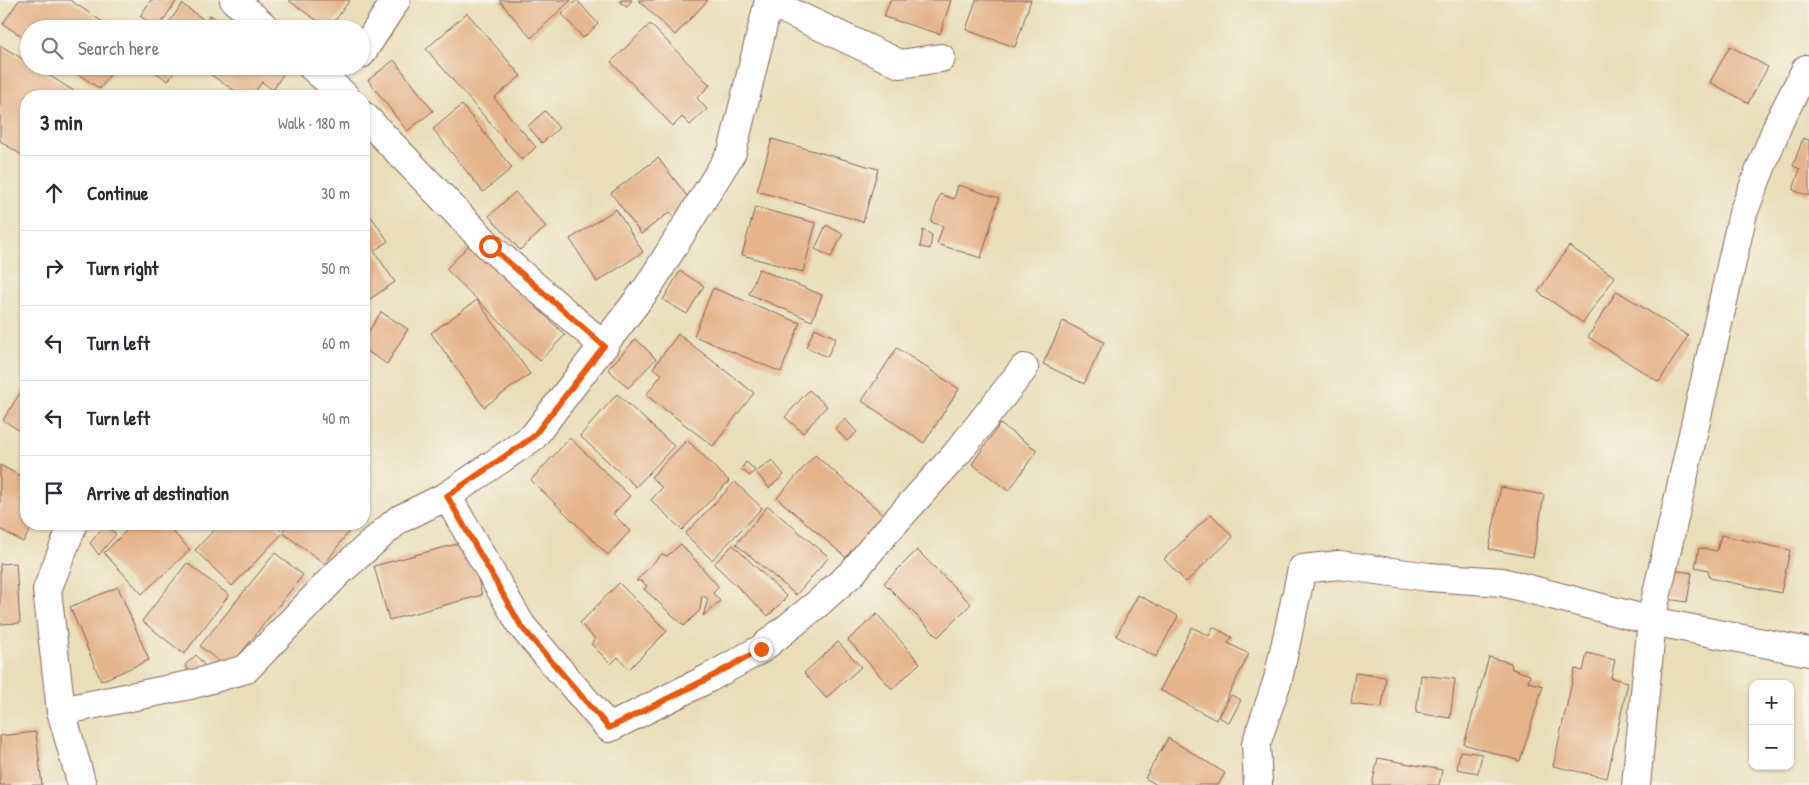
<!DOCTYPE html>
<html lang="en">
<head>
<meta charset="utf-8">
<style>
	:root { --surface:#fff; --page:#f2f2f3; --text:#2b2b33; --muted:#7c7c81; --line:#e1e1e2 }
	body { margin:0; font-family:"Patrick Hand",sans-serif; background:var(--page); color:var(--text) }
	.controls { position:absolute; right:15px; bottom:15px; display:grid; overflow:hidden; border-radius:10px; box-shadow:0 1px 4px #0004 }
	.controls button { width:45px; height:45px; display:grid; place-items:center; padding:0; border:0; border-bottom:1px solid var(--line); background:var(--surface); color:var(--text); font:25px sans-serif }
	.stop { position:absolute; width:15px; height:15px; margin:-11px; border:4px solid #ea580c; border-radius:50%; background:#fff }
	.stop.end { background:#ea580c; border-color:#fff; box-shadow:0 1px 5px #0008 }
	.list { margin:0; padding:0; list-style:none }
	h2 { display:flex; justify-content:space-between; align-items:center; height:65px; margin:0; padding:0 20px; font-size:21px }
	h2 small { font-size:16px; font-weight:400; color:var(--muted) }
	.list li { display:grid; grid-template-columns:32px 1fr auto; gap:15px; align-items:center; box-sizing:border-box; height:75px; padding:0 20px; border-top:1px solid var(--line) }
	.list b { display:block; font-size:19px; white-space:nowrap }
	.list em { font-size:16px; font-style:normal; color:var(--muted) }
	.icon { flex:none; width:28px; height:28px; fill:none; stroke:currentColor; stroke-width:2; stroke-linecap:round; stroke-linejoin:round }
	.map { position:relative; flex:none; width:1809px; height:785px; overflow:hidden }
	.search { position:absolute; background:var(--surface); box-shadow:0 1px 4px #0004; left:20px; top:20px; width:350px; height:55px; display:flex; align-items:center; gap:12px; box-sizing:border-box; padding:0 18px; border-radius:28px; color:var(--muted); font-size:19px }
	.panel { position:absolute; background:var(--surface); box-shadow:0 1px 4px #0004; left:20px; top:90px; width:350px; height:440px; border-radius:20px }
	.map>svg:first-child { display:block }
</style>
</head>
<body>
<div class="map">
<svg width="1809" height="785" viewBox="0 0 1809 785">
	<rect width="100%" height="100%" fill="#f7f3e8"/>
	<filter id="ink" filterUnits="userSpaceOnUse"><feTurbulence type="fractalNoise" baseFrequency=".02" numOctaves="2"/><feDisplacementMap in="SourceGraphic" scale="10" xChannelSelector="R" yChannelSelector="G"/><feConvolveMatrix kernelMatrix="1 2 1 2 8 2 1 2 1" color-interpolation-filters="sRGB"/></filter>
	<filter id="wash" filterUnits="userSpaceOnUse"><feTurbulence type="fractalNoise" baseFrequency=".0096" numOctaves="4" result="noise"/><feDisplacementMap in="SourceGraphic" scale="20" xChannelSelector="R" yChannelSelector="G"/><feGaussianBlur stdDeviation="1.12" result="paint"/><feColorMatrix in="noise" values="0 0 0 0 0 0 0 0 0 0 0 0 0 0 0 0 0 1.4 0 .05"/><feComposite in="paint" operator="in"/></filter>
	<g filter="url(#wash)">
		<rect width="100%" height="100%" fill="#e9deb9"/>
		<g id="blocks">
			<g fill="#e5b48b">
				<path d="M19,0H70L113,29H29V41L3,24Z"/>
				<path d="M151,0H177L158,28L140,16Z"/>
				<path d="M288,0H350L329,29Z"/>
				<path d="M499,0H571L531,38Z"/>
				<path d="M577,0L598,24L583,38L562,14Z"/>
				<path d="M621,0H632L627,7L620,2Z"/>
				<path d="M638,0H708L675,35Z"/>
				<path d="M890,0H951L940,34L884,17Z"/>
				<path d="M976,0H1031L1015,47L966,30Z"/>
				<path d="M182,4L203,19L196,29H164Z"/>
				<path d="M467,13L521,76L494,98L536,147L522,160L426,49Z"/>
				<path d="M210,15L230,29H200Z"/>
				<path d="M650,24L710,85L697,98L707,109L690,125L682,117L673,126L611,62Z"/>
				<path d="M0,45L29,63V66H34L82,96H26V158L0,141Z"/>
				<path d="M1730,46L1768,67L1748,103L1710,82Z"/>
				<path d="M394,60L433,111L407,131L368,80Z"/>
				<path d="M66,66H116L100,89Z"/>
				<path d="M146,66H178L168,81Z"/>
				<path d="M198,66H285L287,68L273,90L262,82L252,96H242Z"/>
				<path d="M462,105L512,168L483,192L433,129Z"/>
				<path d="M545,111L559,128L542,143L528,126Z"/>
				<path d="M1803,138L1809,140V196L1793,190L1800,169L1793,166Z"/>
				<path d="M772,139L878,169L863,222L757,191Z"/>
				<path d="M658,158L693,204L675,218L670,212L641,234L611,193Z"/>
				<path d="M958,185L999,198L981,258L937,244L943,226L931,222L940,194L954,199Z"/>
				<path d="M515,192L546,227L520,250L489,216Z"/>
				<path d="M364,206L388,241L374,251L395,282L364,303Z"/>
				<path d="M755,207L816,223L803,272L742,255Z"/>
				<path d="M616,209L643,252L597,282L570,239Z"/>
				<path d="M826,225L843,234L831,257L815,249Z"/>
				<path d="M923,230L932,235L930,249L920,247Z"/>
				<path d="M471,243L565,335L540,361L446,269Z"/>
				<path d="M1569,246L1615,277L1583,323L1538,292Z"/>
				<path d="M759,269L822,295L812,321L749,294Z"/>
				<path d="M680,271L704,286L687,314L663,300Z"/>
				<path d="M713,288L800,323L781,372L694,336Z"/>
				<path d="M1617,291L1688,336L1659,382L1588,337Z"/>
				<path d="M477,300L530,374L484,407L431,333Z"/>
				<path d="M381,312L408,329L387,364L364,349V339Z"/>
				<path d="M1063,321L1104,342L1084,384L1043,364Z"/>
				<path d="M815,328L836,338L827,357L806,347Z"/>
				<path d="M678,334L754,393L713,446L646,395L662,374L653,368Z"/>
				<path d="M636,339L656,359L628,388L608,369Z"/>
				<path d="M897,348L959,389L924,443L862,401Z"/>
				<path d="M26,384V435L3,420Z"/>
				<path d="M809,390L827,406L803,433L785,417Z"/>
				<path d="M617,394L674,446L636,487L580,436Z"/>
				<path d="M845,419L857,432L847,441L835,428Z"/>
				<path d="M1000,424L1037,450L1009,491L972,464Z"/>
				<path d="M570,438L630,496L613,514L630,531L608,555L531,480Z"/>
				<path d="M687,440L729,481L682,530L651,500L662,488L651,477Z"/>
				<path d="M815,455L886,517L849,560L777,498Z"/>
				<path d="M772,460L784,475L769,488L756,472Z"/>
				<path d="M746,462L755,470L750,476L741,469Z"/>
				<path d="M0,465L26,479V524H34L23,542L0,529Z"/>
				<path d="M735,482L762,508L712,560L685,534Z"/>
				<path d="M1501,487L1544,495L1533,557L1489,549Z"/>
				<path d="M768,506L829,557L796,595L736,544Z"/>
				<path d="M1211,514L1233,537L1186,582L1164,559Z"/>
				<path d="M133,524H166L190,550L142,594L104,553Z"/>
				<path d="M220,524H274L282,532L288,524H354L325,564L283,533L232,586L195,550Z"/>
				<path d="M105,525L116,534L99,555L90,543Z"/>
				<path d="M1721,535L1790,550L1781,593L1710,578L1708,570L1695,567L1699,548L1717,551Z"/>
				<path d="M468,541L482,595L389,620L374,566Z"/>
				<path d="M681,544L719,587L713,593L720,601L703,616L708,599L702,595L700,610L684,626L644,589L647,586L641,581H636L662,554L667,556Z"/>
				<path d="M733,545L787,597L768,616L714,564Z"/>
				<path d="M917,550L971,604L938,637L884,583Z"/>
				<path d="M275,553L303,575L228,669L200,646Z"/>
				<path d="M16,563L20,623L0,624V564Z"/>
				<path d="M187,563L229,595L184,654L142,621Z"/>
				<path d="M1672,570L1692,573L1687,602L1667,599Z"/>
				<path d="M619,583L667,631L629,669L618,657L611,664L591,644L595,639L580,623Z"/>
				<path d="M118,587L149,660L101,681L70,607Z"/>
				<path d="M1138,595L1178,616L1156,657L1116,636Z"/>
				<path d="M877,614L920,663L892,689L848,640Z"/>
				<path d="M1192,627L1209,636L1213,627L1232,637L1228,643L1249,654L1216,720L1160,690Z"/>
				<path d="M838,642L861,667L826,698L804,673Z"/>
				<path d="M1587,653L1615,660L1611,678L1628,682L1607,778L1553,766L1575,669L1583,671Z"/>
				<path d="M196,655L205,666L193,676L185,665Z"/>
				<path d="M1489,657L1511,663L1512,669L1530,675L1528,682L1543,686L1520,761L1464,744Z"/>
				<path d="M1355,673L1386,677L1382,708L1351,704Z"/>
				<path d="M1421,675L1455,679L1450,718L1416,713Z"/>
				<path d="M1231,695L1241,700L1229,723L1219,717Z"/>
				<path d="M36,732L42,785H0V736Z"/>
				<path d="M1168,738L1225,773L1218,785H1157L1145,778Z"/>
				<path d="M1460,751L1482,754L1478,773L1457,769Z"/>
				<path d="M1378,758L1442,770L1439,785H1372Z"/>
			</g>
		</g>
	</g>
	<g filter="url(#ink)">
		<use href="#blocks" fill-opacity="0" stroke="#82625d" stroke-width="1"/>
		<g fill="none" stroke-linecap="round" stroke-linejoin="round">
			<defs>
				<g id="street">
					<path d="M234,0L267,29"/>
					<path d="M769,2L900,64L941,58"/>
					<path d="M361,54L396,0"/>
					<path d="M311,66L345,96"/>
					<path d="M364,116L490,247L604,346"/>
					<path d="M447,496L521,625L609,728L709,678L761,649L816,605L852,573L879,540L958,452L1024,368"/>
					<path d="M73,524L47,590L61,711L82,785"/>
					<path d="M61,711L190,685L246,669L338,573L398,520L447,496L533,437L648,287L732,152L769,0"/>
					<path d="M1258,785L1256,744L1278,679L1302,569L1339,565L1429,577L1502,582L1652,621L1809,652"/>
					<path d="M1636,785L1653,611L1743,213L1779,122L1806,69"/>
				</g>
			</defs>
			<use href="#street" stroke="#82625d" stroke-width="30"/>
			<use href="#street" stroke="#fff" stroke-width="28"/>
		</g>
	</g>
	<g fill="none" stroke-linecap="round" stroke-linejoin="round" filter="url(#ink)">
		<path stroke="#ea580c" stroke-width="6" d="M490,246L604,346L533,437L447,496L521,626L609,728L709,678L761,649"/>
	</g>
</svg>
<div class="controls">
<button>+</button>
<button>−</button>
</div>
<div class="stop" style="left:490px;top:246px"></div>
<div class="stop end" style="left:761px;top:649px"></div>
<div class="search"><svg class="icon" aria-label="search" viewBox="0 0 24 24"><circle cx="10" cy="10" r="6"/><path d="M15 15l6 6"/></svg>Search here</div>
<section class="panel">
<h2>3 min<small>Walk · 180 m</small></h2>
<ul class="list">
<li><svg class="icon" aria-label="ahead" viewBox="0 0 24 24"><path d="M12 20V5M6 11l6-6 6 6"/></svg><div><b>Continue</b></div><em>30 m</em></li>
<li><svg class="icon" aria-label="right" viewBox="0 0 24 24"><path d="M7 20v-9h11M14 6l5 5-5 5"/></svg><div><b>Turn right</b></div><em>50 m</em></li>
<li><svg class="icon" aria-label="left" viewBox="0 0 24 24"><path d="M17 20v-9H6M10 6l-5 5 5 5"/></svg><div><b>Turn left</b></div><em>60 m</em></li>
<li><svg class="icon" aria-label="left" viewBox="0 0 24 24"><path d="M17 20v-9H6M10 6l-5 5 5 5"/></svg><div><b>Turn left</b></div><em>40 m</em></li>
<li><svg class="icon" aria-label="arrive" viewBox="0 0 24 24"><path d="M6 21V4h12l-3 4 3 4H6"/></svg><div><b>Arrive at destination</b></div></li>
</ul>
</section>
</div>
</body>
</html>
